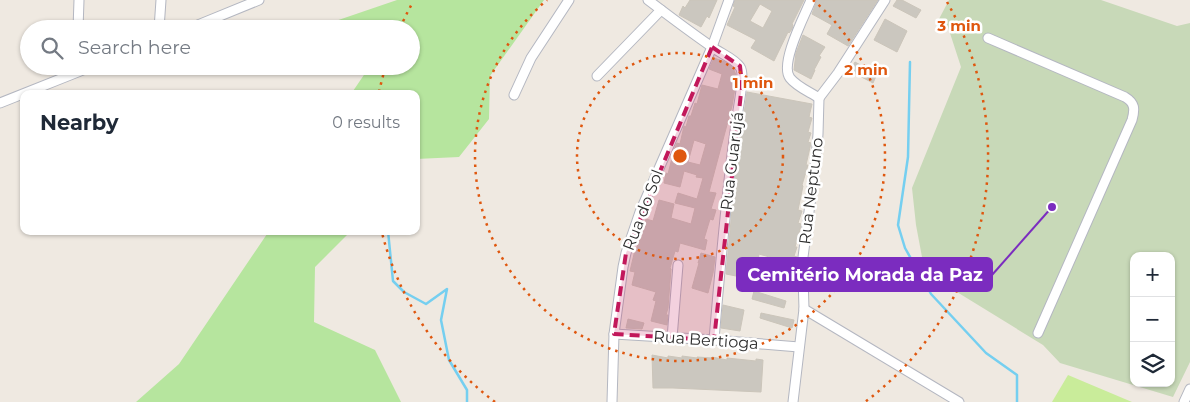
<!DOCTYPE html>
<html lang="en">
<head>
<meta charset="utf-8">
<style>
	:root { --surface:#fff; --page:#f2f2f3; --text:#1f2937; --muted:#747a83; --line:#e0e1e3 }
	body { margin:0; font-family:Montserrat,sans-serif; background:var(--page); color:var(--text) }
	.controls { position:absolute; right:15px; bottom:15px; display:grid; overflow:hidden; border-radius:10px; box-shadow:0 1px 4px #0004 }
	.controls button { width:45px; height:45px; display:grid; place-items:center; padding:0; border:0; border-bottom:1px solid var(--line); background:var(--surface); color:var(--text); font:25px sans-serif }
	.list { margin:0; padding:0; list-style:none }
	h2 { display:flex; justify-content:space-between; align-items:center; height:65px; margin:0; padding:0 20px; font-size:21px }
	h2 small { font-size:16px; font-weight:400; color:var(--muted) }
	.icon { flex:none; width:28px; height:28px; fill:none; stroke:currentColor; stroke-width:2; stroke-linecap:round; stroke-linejoin:round }
	.map { position:relative; flex:none; width:1190px; height:402px; overflow:hidden }
	.search { position:absolute; background:var(--surface); box-shadow:0 1px 4px #0004; left:20px; top:20px; width:400px; height:55px; display:flex; align-items:center; gap:12px; box-sizing:border-box; padding:0 18px; border-radius:28px; color:var(--muted); font-size:19px }
	.panel { position:absolute; background:var(--surface); box-shadow:0 1px 4px #0004; left:20px; top:90px; width:400px; height:145px; border-radius:10px }
	.map>svg:first-child { display:block }
</style>
</head>
<body>
<div class="map">
<svg width="1190" height="402" viewBox="0 0 1190 402">
	<rect width="100%" height="100%" fill="#efe9e1"/>
	<g fill="#b6e59e">
		<path d="M397,0H544L490,76L489,119L459,157L416,159V94H351L370,66H411V29L315,28Z"/>
		<path d="M269,231H351L315,267L314,322L375,350L401,402H136L179,364Z"/>
	</g>
	<path fill="#c8d9b8" fill-rule="evenodd" d="M949,0H1101L1177,26L1190,23V362L1173,397L1060,363L1043,345L939,281L922,257L916,225L912,188L961,67L948,27L939,19ZM1134,256H1171V383H1134Z"/>
	<path fill="#c9ec9a" d="M1068,375L1132,402H1052Z"/>
	<g fill="none" stroke-linecap="round" stroke-linejoin="round">
		<g stroke="#75cff0" stroke-width="2.5">
			<path d="M910,62L908,157L898,225L905,248L931,294L986,353L1017,375V402"/>
			<path d="M388,231L393,281L404,292L426,304L447,289L441,320L449,360L467,390V402"/>
		</g>
	</g>
	<g fill="#cbc7bf" stroke="#cbc5ba" fill-rule="evenodd">
		<path d="M690,0H717L709,18L707,16L701,27L679,15L683,6L685,8Z"/>
		<path d="M735,0H804L792,24L793,25L792,29L789,33L788,32L774,61L751,48L756,40L727,25L735,7L733,6ZM760,4L772,11L763,28L750,21Z"/>
		<path d="M817,0H878L848,46L827,34L832,25L812,14Z"/>
		<path d="M897,0H902L921,10L916,18L893,6Z"/>
		<path d="M885,19L907,31L897,52L874,40Z"/>
		<path d="M803,35L825,47L819,56L821,57L814,70H815L811,79L794,70L796,53Z"/>
		<path d="M714,58L725,62L731,66L734,70L736,75L734,81L736,82L732,106L709,192L716,193L711,209L716,210L713,220L710,219L704,239L707,240L705,250L680,243L678,252L675,251L670,268L671,269L668,308L666,315H668L667,325L651,321L656,301L653,300L656,292L632,285L635,272L630,271L635,250H636L640,238H641L646,219L653,221L659,200L674,204L671,218L691,224L695,208L675,203L678,193L697,199L703,178L696,177L697,175L684,171L680,187L664,183L666,173L668,174L674,150L677,143L680,144L684,126L686,127L689,116H691L695,103L697,104L702,85L718,89L722,74L709,69ZM694,140L706,144L700,165L688,162Z"/>
		<path d="M855,62L877,74L873,83L850,71Z"/>
		<path d="M747,92L812,104L809,117L812,118L808,132L811,133L808,142L811,143L806,165H808L802,185L803,186L798,210L802,211L798,223L801,224L800,230L795,247H797L794,256L797,257V265L759,254L757,267L795,278L793,285L757,275L756,280L726,274L735,178Z"/>
		<path d="M701,253L715,257L713,273L708,293L692,288L699,263H698Z"/>
		<path d="M754,291L786,301L784,308L752,299Z"/>
		<path d="M723,305L744,310L740,331L721,328Z"/>
		<path d="M761,313L794,320L792,328L760,318Z"/>
		<path d="M628,319L644,323L642,329L626,328Z"/>
		<path d="M652,355L668,358V356L682,358V356L697,358V357L712,358V357L727,360V358L756,361V359L763,360L761,392L673,388H653Z"/>
	</g>
	<g fill="none" stroke-linecap="round" stroke-linejoin="round">
		<defs>
			<g id="minor">
				<path d="M648,0C669,16 690,32 712,47C720,53 735,59 740,67C746,75 737,112 736,124C726,195 720,268 714,340"/>
				<path d="M811,0C805,15 779,64 790,78C797,87 810,92 819,98L838,73L885,0"/>
				<path d="M78,29L79,0"/>
				<path d="M159,29L161,0"/>
				<path d="M188,29L259,0"/>
				<path d="M988,38L1125,97C1135,103 1135,109 1132,120L1038,333"/>
				<path d="M597,76L661,10"/>
				<path d="M514,95L531,58L569,0"/>
				<path d="M0,103L93,66"/>
				<path d="M804,309L959,402"/>
				<path d="M614,334L714,340L799,347"/>
				<path d="M672,338L678,265"/>
				<path d="M612,402L614,334L623,267L626,253L640,212L712,47L729,0"/>
				<path d="M793,402L804,309L803,276V257L816,159L818,134L819,98"/>
				<path d="M1184,402L1190,389"/>
			</g>
		</defs>
		<use href="#minor" stroke="#b4b7c1" stroke-width="11"/>
		<use href="#minor" stroke="#fff" stroke-width="9"/>
	</g>
	<path fill="#c2185b" fill-opacity="0.2" stroke="#c2185b" stroke-width="4" stroke-dasharray="10 6" stroke-linejoin="round" d="M712,47L740,66L742,84L714,340L614,334L626,253Z"/>
	<g fill="none" stroke="#df570e" stroke-width="2.5" stroke-dasharray="2.5 5">
		<circle cx="680" cy="156" r="103"/>
		<path d="M813 0A205 205 0 1 1 547 0"/>
		<path d="M495 402A308 308 0 0 1 382 233M379 92A308 308 0 0 1 385 69M400 28A308 308 0 0 1 413 2M947 2A308 308 0 0 1 865 402"/>
	</g>
	<g text-anchor="middle" dominant-baseline="central" stroke-width="5" stroke-linejoin="round" paint-order="stroke">
		<g font-size="16" fill="#2e2e2e" stroke="#fff">
			<text transform="translate(732 161) rotate(-83)">Rua Guarujá</text>
			<text transform="translate(811 191) rotate(-83)">Rua Neptuno</text>
			<text transform="translate(643 210) rotate(-69)">Rua do Sol</text>
			<text transform="translate(706 340) rotate(4)">Rua Bertioga</text>
		</g>
	</g>
	<circle cx="680" cy="156" r="8" fill="#df570e" stroke="#fff" stroke-width="2.5"/>
	<g font-size="15" text-anchor="middle" font-weight="bold" fill="#df570e" stroke="#fff" stroke-width="5" stroke-linejoin="round" paint-order="stroke">
		<text x="959" y="31">3 min</text>
		<text x="866" y="75">2 min</text>
		<text x="753" y="88">1 min</text>
	</g>
	<path fill="none" stroke="#7b2cbf" stroke-width="2" d="M1052 207L992 275"/>
	<circle fill="#7b2cbf" stroke="#fff" stroke-width="2" cx="1052" cy="207" r="5"/>
	<rect fill="#7b2cbf" stroke="#7b2cbf" stroke-width="2" x="737" y="258" width="255" height="33" rx="5"/>
	<g font-size="18" text-anchor="middle" font-weight="bold" fill="#fff">
		<text x="865" y="281">Cemitério Morada da Paz</text>
	</g>
</svg>
<div class="controls">
<button>+</button>
<button>−</button>
<button><svg class="icon" aria-label="layers" viewBox="0 0 24 24"><path d="M12 4l9 5-9 5-9-5zM3 14l9 5 9-5"/></svg></button>
</div>
<div class="search"><svg class="icon" aria-label="search" viewBox="0 0 24 24"><circle cx="10" cy="10" r="6"/><path d="M15 15l6 6"/></svg>Search here</div>
<section class="panel">
<h2>Nearby<small>0 results</small></h2>
<ul class="list">
</ul>
</section>
</div>
</body>
</html>
